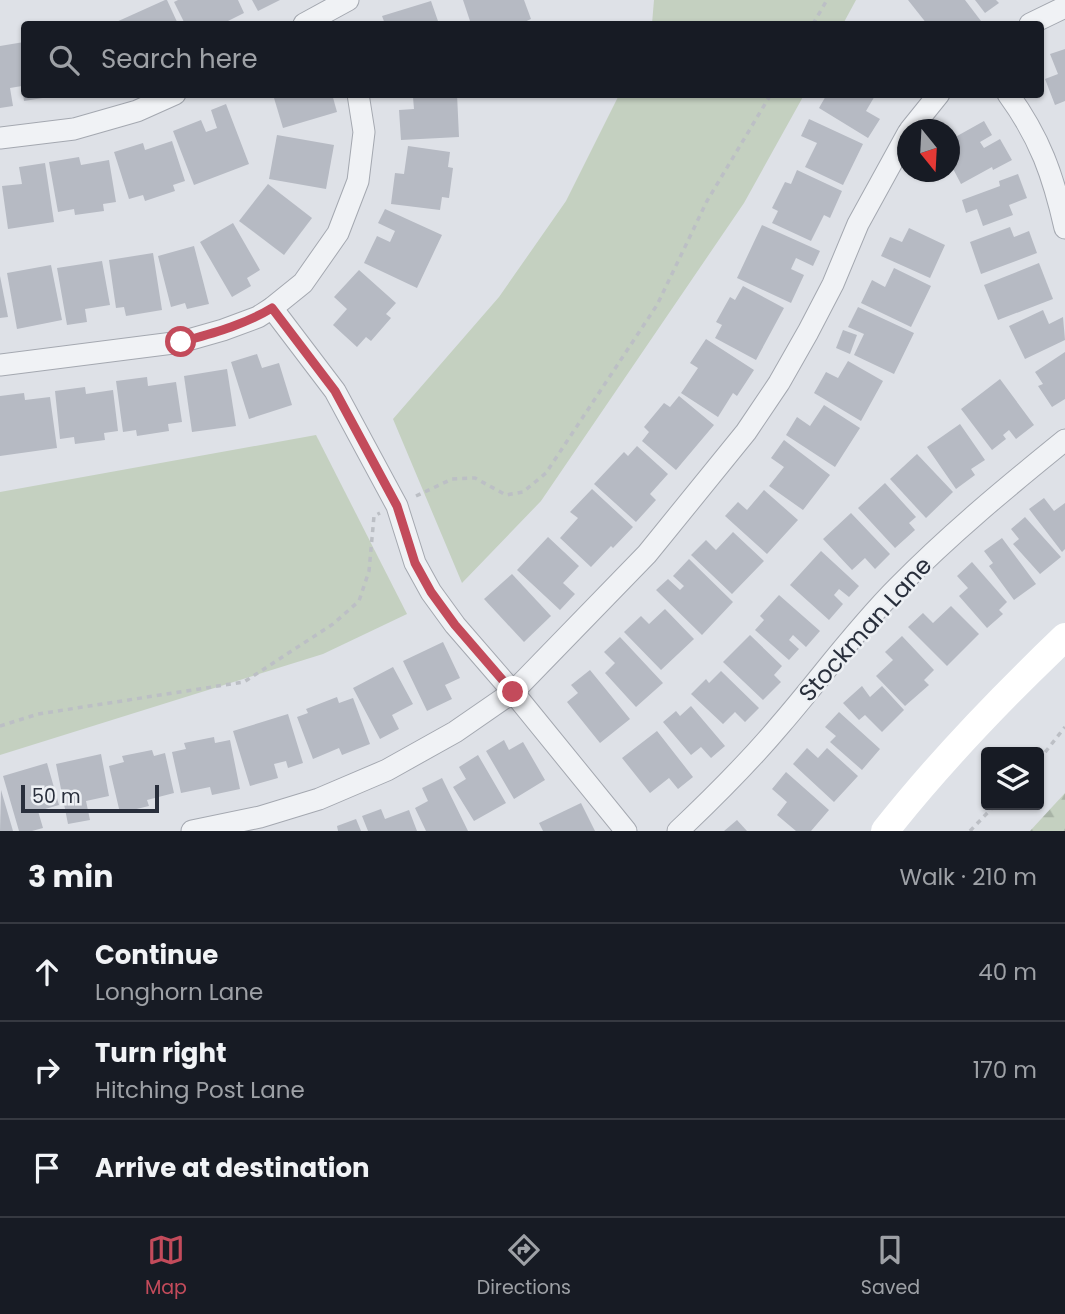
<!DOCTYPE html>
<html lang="en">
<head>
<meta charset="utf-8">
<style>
	:root { --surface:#171b24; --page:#242831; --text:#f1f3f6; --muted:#9ea1a6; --line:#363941; --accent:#c34b5b }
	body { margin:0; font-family:Poppins,sans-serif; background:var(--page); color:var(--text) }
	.controls { position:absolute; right:21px; bottom:21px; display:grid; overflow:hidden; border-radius:7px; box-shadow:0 2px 5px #0004 }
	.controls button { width:63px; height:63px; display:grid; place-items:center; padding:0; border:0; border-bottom:2px solid var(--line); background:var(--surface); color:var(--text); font:35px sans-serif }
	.compass { position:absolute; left:897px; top:119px; width:63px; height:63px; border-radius:50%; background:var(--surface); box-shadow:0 2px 5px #0004; rotate:162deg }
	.scale { position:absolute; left:21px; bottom:18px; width:138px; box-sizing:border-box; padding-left:7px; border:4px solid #292f3c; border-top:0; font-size:19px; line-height:24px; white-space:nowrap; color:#292f3c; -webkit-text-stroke:5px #edf0f4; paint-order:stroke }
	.stop { position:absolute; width:21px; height:21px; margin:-16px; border:5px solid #c34b5b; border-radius:50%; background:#fff }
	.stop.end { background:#c34b5b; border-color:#fff; box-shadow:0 2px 7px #0008 }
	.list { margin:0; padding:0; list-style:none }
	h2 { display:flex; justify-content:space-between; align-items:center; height:91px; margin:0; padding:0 28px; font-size:30px }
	h2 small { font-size:23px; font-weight:400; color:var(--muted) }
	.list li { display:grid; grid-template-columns:46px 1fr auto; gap:21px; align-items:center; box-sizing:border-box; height:98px; padding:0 28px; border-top:2px solid var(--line) }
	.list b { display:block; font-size:26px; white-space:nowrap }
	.list p { margin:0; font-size:23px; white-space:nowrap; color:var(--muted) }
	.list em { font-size:23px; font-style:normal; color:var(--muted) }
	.icon { flex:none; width:38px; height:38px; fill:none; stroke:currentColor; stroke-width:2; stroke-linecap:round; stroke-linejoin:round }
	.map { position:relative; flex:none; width:1065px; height:831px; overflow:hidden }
	.search { position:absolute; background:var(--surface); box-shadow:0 2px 5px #0004; left:21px; right:21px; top:21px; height:77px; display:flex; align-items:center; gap:18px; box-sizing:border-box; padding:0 24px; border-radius:7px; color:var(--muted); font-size:26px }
	.sheet { height:385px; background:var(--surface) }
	nav { display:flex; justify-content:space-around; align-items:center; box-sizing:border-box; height:98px; border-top:2px solid var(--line); background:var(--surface); font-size:19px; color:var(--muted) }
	nav a { display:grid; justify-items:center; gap:4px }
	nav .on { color:var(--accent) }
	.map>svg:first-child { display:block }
</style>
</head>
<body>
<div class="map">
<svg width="1065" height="831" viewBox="0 0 1065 831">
	<defs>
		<pattern id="forest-firs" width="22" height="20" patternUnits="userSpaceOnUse" patternTransform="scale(1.75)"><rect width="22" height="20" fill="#c4d0c0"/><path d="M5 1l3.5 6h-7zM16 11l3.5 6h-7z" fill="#a8b3a6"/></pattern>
	</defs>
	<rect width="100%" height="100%" fill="#dee1e7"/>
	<g fill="#c4d0c0">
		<path d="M654,0H856L843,24H652Z"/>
		<path d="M619,95H804L744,203L541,501L462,583L393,419L499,297L566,201Z"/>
		<path d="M316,435L407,614L323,654L0,755V492Z"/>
	</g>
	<path fill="url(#forest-firs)" d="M1065,793V831H1030Z"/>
	<g fill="#b6bac3">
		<path d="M165,0H167L178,24H115L114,23Z"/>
		<path d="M178,0H238L244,13L222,24H185L174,2Z"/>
		<path d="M252,0H280L258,11Z"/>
		<path d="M463,0H524L531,19L520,24H471Z"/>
		<path d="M908,0H965L981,21L977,24H927Z"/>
		<path d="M975,0H996L999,3L985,13Z"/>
		<path d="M431,1L439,24H385L382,16Z"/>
		<path d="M24,42V93L22,86L10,88L13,106L0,108V46Z"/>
		<path d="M1065,49V101L1055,105L1045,79L1058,74L1050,54Z"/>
		<path d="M23,94H55V96L24,101Z"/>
		<path d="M283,94H332L337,112L283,128L274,98Z"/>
		<path d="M394,94H457L459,137L401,140L399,110L414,109L413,97L395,98Z"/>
		<path d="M827,94H876L866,111L880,119L868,138L819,108Z"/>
		<path d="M226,104L249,164L194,185L173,131L201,120L206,132L217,128L211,110Z"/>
		<path d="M809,119L863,144L843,185L805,167L817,143L801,136Z"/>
		<path d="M984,121L992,135L980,142L984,148L1000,139L1012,160L993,170L992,167L961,184L950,163V140Z"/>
		<path d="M277,135L334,145L326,189L269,179Z"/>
		<path d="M172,141L185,181L173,185L175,191L145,201L143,195L129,199L114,152L143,143L145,150Z"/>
		<path d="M408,146L450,152L448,167L453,168L449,198L442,197L440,210L391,204L395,173L404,174Z"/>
		<path d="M79,157L81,165L109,160L116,202L103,204L104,211L75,215L74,209L58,212L49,162Z"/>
		<path d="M45,163L54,222L8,229L2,186L22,184L19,167Z"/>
		<path d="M797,170L842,191L830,218L824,215L811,241L772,223L778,211L772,208L785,182L791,184Z"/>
		<path d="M1018,174L1027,198L1009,205L1013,215L983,226L977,209L966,213L962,200L1000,186L999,181Z"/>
		<path d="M268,184L312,218L284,255L239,221Z"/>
		<path d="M385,209L442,235L417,288L364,263L377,236L390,242L395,231L378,223Z"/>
		<path d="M233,223L260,270L247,278L251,286L232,297L200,242Z"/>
		<path d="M762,225L820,251L813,266L796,258L791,269L804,275L791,303L737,278Z"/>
		<path d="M1010,227L1014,237L1029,231L1037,253L981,274L970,242Z"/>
		<path d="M909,228L945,245L930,278L881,256L890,237L902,242Z"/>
		<path d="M194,246L209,304L187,309L185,303L171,307L158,256Z"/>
		<path d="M153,253L162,310L126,316L124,307L116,308L109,260Z"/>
		<path d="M102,261L110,305L85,309L87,322L67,325L57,268Z"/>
		<path d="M1039,263L1053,299L998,320L984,285Z"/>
		<path d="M51,265L62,320L17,329L7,273Z"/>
		<path d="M894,268L931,286L911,327L861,303L872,280L885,287Z"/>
		<path d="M359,270L396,303L386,314L391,318L371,341L366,337L357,347L333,325L347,309L334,297Z"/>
		<path d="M0,276L8,317L0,318Z"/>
		<path d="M743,286L784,308L756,360L715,338L722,325L716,322L730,297L735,300Z"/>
		<path d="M858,307L914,333L894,374L854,355L864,334L848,327Z"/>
		<path d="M1043,310L1049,324L1063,317L1065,340L1025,359L1009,326Z"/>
		<path d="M843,330L857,335L850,354L836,348Z"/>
		<path d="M706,339L754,370L737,396L733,393L718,417L681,393L698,368L690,363Z"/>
		<path d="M1065,352V399L1052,407L1038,386L1043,384L1035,372Z"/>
		<path d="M257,354L262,368L279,363L292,405L249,419L231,362Z"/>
		<path d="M848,361L883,381L861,421L814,393L826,372L838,378Z"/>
		<path d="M227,369L236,426L192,432L184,376Z"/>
		<path d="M147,377L148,386L176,382L182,422L168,424L169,431L137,436L136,430L123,432L116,381Z"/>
		<path d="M1000,379L1034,425L1016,439L1009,430L1003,435L1006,439L992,450L961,409Z"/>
		<path d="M85,387L86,394L113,390L118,431L104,433L105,440L75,444L74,437L60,439L55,391Z"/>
		<path d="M24,393L25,400L50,397L57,448L0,456V396Z"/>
		<path d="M679,396L714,425L676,470L642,441L649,432L644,427L664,403L670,407Z"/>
		<path d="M824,405L860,428L835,467L786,435L797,417L810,426Z"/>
		<path d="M960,424L985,460L971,469L975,475L956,489L927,447Z"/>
		<path d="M784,440L830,475L803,510L769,486L784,467L771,458Z"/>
		<path d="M637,446L668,474L650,494L656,500L636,522L594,484L624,452L628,456Z"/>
		<path d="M917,454L953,492L926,518L890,479Z"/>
		<path d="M885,483L916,517L909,523L915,530L895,548L858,508Z"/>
		<path d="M592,489L633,527L613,548L611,546L591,567L560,538L578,518L570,512Z"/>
		<path d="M764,490L798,520L767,554L725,516L738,502L747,510Z"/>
		<path d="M1044,498L1054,511L1065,503V549L1062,552L1029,509Z"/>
		<path d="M851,513L890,554L875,569L865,558L852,570L823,539Z"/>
		<path d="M1025,517L1061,557L1040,574L1013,544L1019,539L1011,529Z"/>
		<path d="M733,532L764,561L732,594L691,555L706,540L716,550Z"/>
		<path d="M548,537L579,566L563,583L575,594L560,610L517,570Z"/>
		<path d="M1002,538L1036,584L1014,600L989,566L993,563L984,551Z"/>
		<path d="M821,551L859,586L849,597L839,589L834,595L843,604L829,620L790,585Z"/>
		<path d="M689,559L733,602L702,635L656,590L668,579L680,590L684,586L673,576Z"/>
		<path d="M972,562L1007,602L999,610L1003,614L987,628L959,596L968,588L957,576Z"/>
		<path d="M512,574L551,616L524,642L484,599Z"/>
		<path d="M779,595L820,631L806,647L793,635L789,640L799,649L789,660L755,630L764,620L760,616Z"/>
		<path d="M951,606L979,634L947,666L908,627L923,613L933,623Z"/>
		<path d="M665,609L694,639L661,670L624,632L641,616L649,624Z"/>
		<path d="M750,635L782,666L774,675L781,682L763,700L723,662Z"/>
		<path d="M902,636L934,670L924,680L929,685L905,706L876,676L893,660L885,652Z"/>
		<path d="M620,637L663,683L636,707L605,673L615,663L604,652Z"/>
		<path d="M443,642L460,678L445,685L452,699L427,711L403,661Z"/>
		<path d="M393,667L413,704L392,715L399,729L380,739L353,688Z"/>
		<path d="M590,670L630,719L600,743L567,702L578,693L571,685Z"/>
		<path d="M721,671L759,708L745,722L735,712L723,724L691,694L706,679L709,683Z"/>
		<path d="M862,686L870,697L882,686L904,710L882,732L865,715L859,720L843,703Z"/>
		<path d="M337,697L339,703L353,698L370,744L342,755L339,748L313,759L297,717L308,713L306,709Z"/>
		<path d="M691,706L725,746L711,758L701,747L691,755L663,722L676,711L680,716Z"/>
		<path d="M839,712L880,749L862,770L830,742L836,736L825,727Z"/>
		<path d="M288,714L303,763L288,768L286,761L274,764L278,778L250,786L233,731Z"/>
		<path d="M657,731L693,777L678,789L669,778L650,793L622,758Z"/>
		<path d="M214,737L215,743L230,740L240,789L212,795L210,787L181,793L172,752L186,749L184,743Z"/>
		<path d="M504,740L509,750L523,742L545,780L514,799L486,751Z"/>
		<path d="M807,748L818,758L827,748L858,776L834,802L793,764Z"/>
		<path d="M152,750L154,756L165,753L174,793L147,800L149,806L120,813L109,766L124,762L122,756Z"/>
		<path d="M101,754L109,796L86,801L90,820L68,824L56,764Z"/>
		<path d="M478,755L506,803L474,821L453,787L466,779L459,767Z"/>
		<path d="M47,763L59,805L38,811L43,828L32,831H19L3,776Z"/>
		<path d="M786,772L829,810L811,831H796L777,815L787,802L772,789Z"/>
		<path d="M442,778L468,831H426L415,808L428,801L422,788Z"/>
		<path d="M1,790L13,831H0Z"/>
		<path d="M581,803L595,831H543L539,823Z"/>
		<path d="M381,809L385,819L409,810L417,831H368L362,816Z"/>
		<path d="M356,819L361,831H338L337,826Z"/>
		<path d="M737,820L747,831H724Z"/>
	</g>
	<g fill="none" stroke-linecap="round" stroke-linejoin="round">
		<defs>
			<g id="street">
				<path d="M304,24L348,0"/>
				<path d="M1030,24L1065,7"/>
				<path d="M1008,94C1040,138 1053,175 1065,228"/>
				<path d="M910,130L939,94"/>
				<path d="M0,138L74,129L137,111L175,94"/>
				<path d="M272,308L335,391L397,506L415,563L431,592L455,625L513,692L626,831"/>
				<path d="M0,365L181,342L223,330L258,317L272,308L303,283L338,233L358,181L364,132L358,94"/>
				<path d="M192,831L260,817L319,799L387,770L455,732L513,692L647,554L746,432L779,383L808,332L833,284L858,224L908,133"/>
				<path d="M678,831C714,797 749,762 781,724C820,679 855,630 898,587C950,534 1007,487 1065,440"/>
			</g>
		</defs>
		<use href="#street" stroke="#a4a8b0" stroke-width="23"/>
		<g stroke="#bcbfc5" stroke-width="3.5" stroke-dasharray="5 5" stroke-linecap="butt">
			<path d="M813,24L827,0"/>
			<path d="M416,496L452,479L475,478L506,495L523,492L546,473L657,305L707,201L771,94"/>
			<path d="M0,726L38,714L244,682L333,624L359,601L369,571L374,516L380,513"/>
			<path d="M1039,760L1065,727"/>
			<path d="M970,831L995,805"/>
		</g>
		<use href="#street" stroke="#f0f2f5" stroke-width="21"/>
		<path stroke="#fff" stroke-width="28" d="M885,831C940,761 1000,699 1065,637"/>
	</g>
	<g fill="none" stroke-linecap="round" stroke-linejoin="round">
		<path stroke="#c34b5b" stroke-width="9" d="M181,342C213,333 244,325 272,308L335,391L397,506L415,563L431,592L455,625L513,692"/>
	</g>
	<g text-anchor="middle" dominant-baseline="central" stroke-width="5" stroke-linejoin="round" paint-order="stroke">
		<g font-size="24" fill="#292f3c" stroke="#edf0f4">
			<text transform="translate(865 629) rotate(-48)">Stockman Lane</text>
		</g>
	</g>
</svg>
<div class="controls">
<button><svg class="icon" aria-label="layers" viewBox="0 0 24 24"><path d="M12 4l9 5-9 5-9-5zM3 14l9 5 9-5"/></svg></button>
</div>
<svg class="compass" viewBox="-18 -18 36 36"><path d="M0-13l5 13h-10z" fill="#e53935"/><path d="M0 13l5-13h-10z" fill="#9ea1a6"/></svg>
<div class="scale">50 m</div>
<div class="stop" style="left:181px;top:342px"></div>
<div class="stop end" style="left:513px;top:692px"></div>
<div class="search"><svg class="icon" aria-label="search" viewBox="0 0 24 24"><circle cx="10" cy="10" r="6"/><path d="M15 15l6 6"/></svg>Search here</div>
</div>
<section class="sheet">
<h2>3 min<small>Walk · 210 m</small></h2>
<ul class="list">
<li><svg class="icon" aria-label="ahead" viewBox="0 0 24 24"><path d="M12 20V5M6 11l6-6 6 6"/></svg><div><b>Continue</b><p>Longhorn Lane</p></div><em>40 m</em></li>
<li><svg class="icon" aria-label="right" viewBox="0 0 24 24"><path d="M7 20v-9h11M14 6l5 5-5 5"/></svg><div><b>Turn right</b><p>Hitching Post Lane</p></div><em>170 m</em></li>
<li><svg class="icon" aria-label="arrive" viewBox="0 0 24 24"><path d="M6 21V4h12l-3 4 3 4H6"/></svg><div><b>Arrive at destination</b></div></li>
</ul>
</section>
<nav>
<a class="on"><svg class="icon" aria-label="map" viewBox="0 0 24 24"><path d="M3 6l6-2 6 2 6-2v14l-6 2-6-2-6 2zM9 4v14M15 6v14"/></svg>Map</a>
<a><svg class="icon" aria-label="directions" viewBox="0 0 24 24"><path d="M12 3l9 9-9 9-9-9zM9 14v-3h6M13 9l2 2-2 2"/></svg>Directions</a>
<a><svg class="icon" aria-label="saved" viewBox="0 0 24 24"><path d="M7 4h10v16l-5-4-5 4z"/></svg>Saved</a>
</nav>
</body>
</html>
